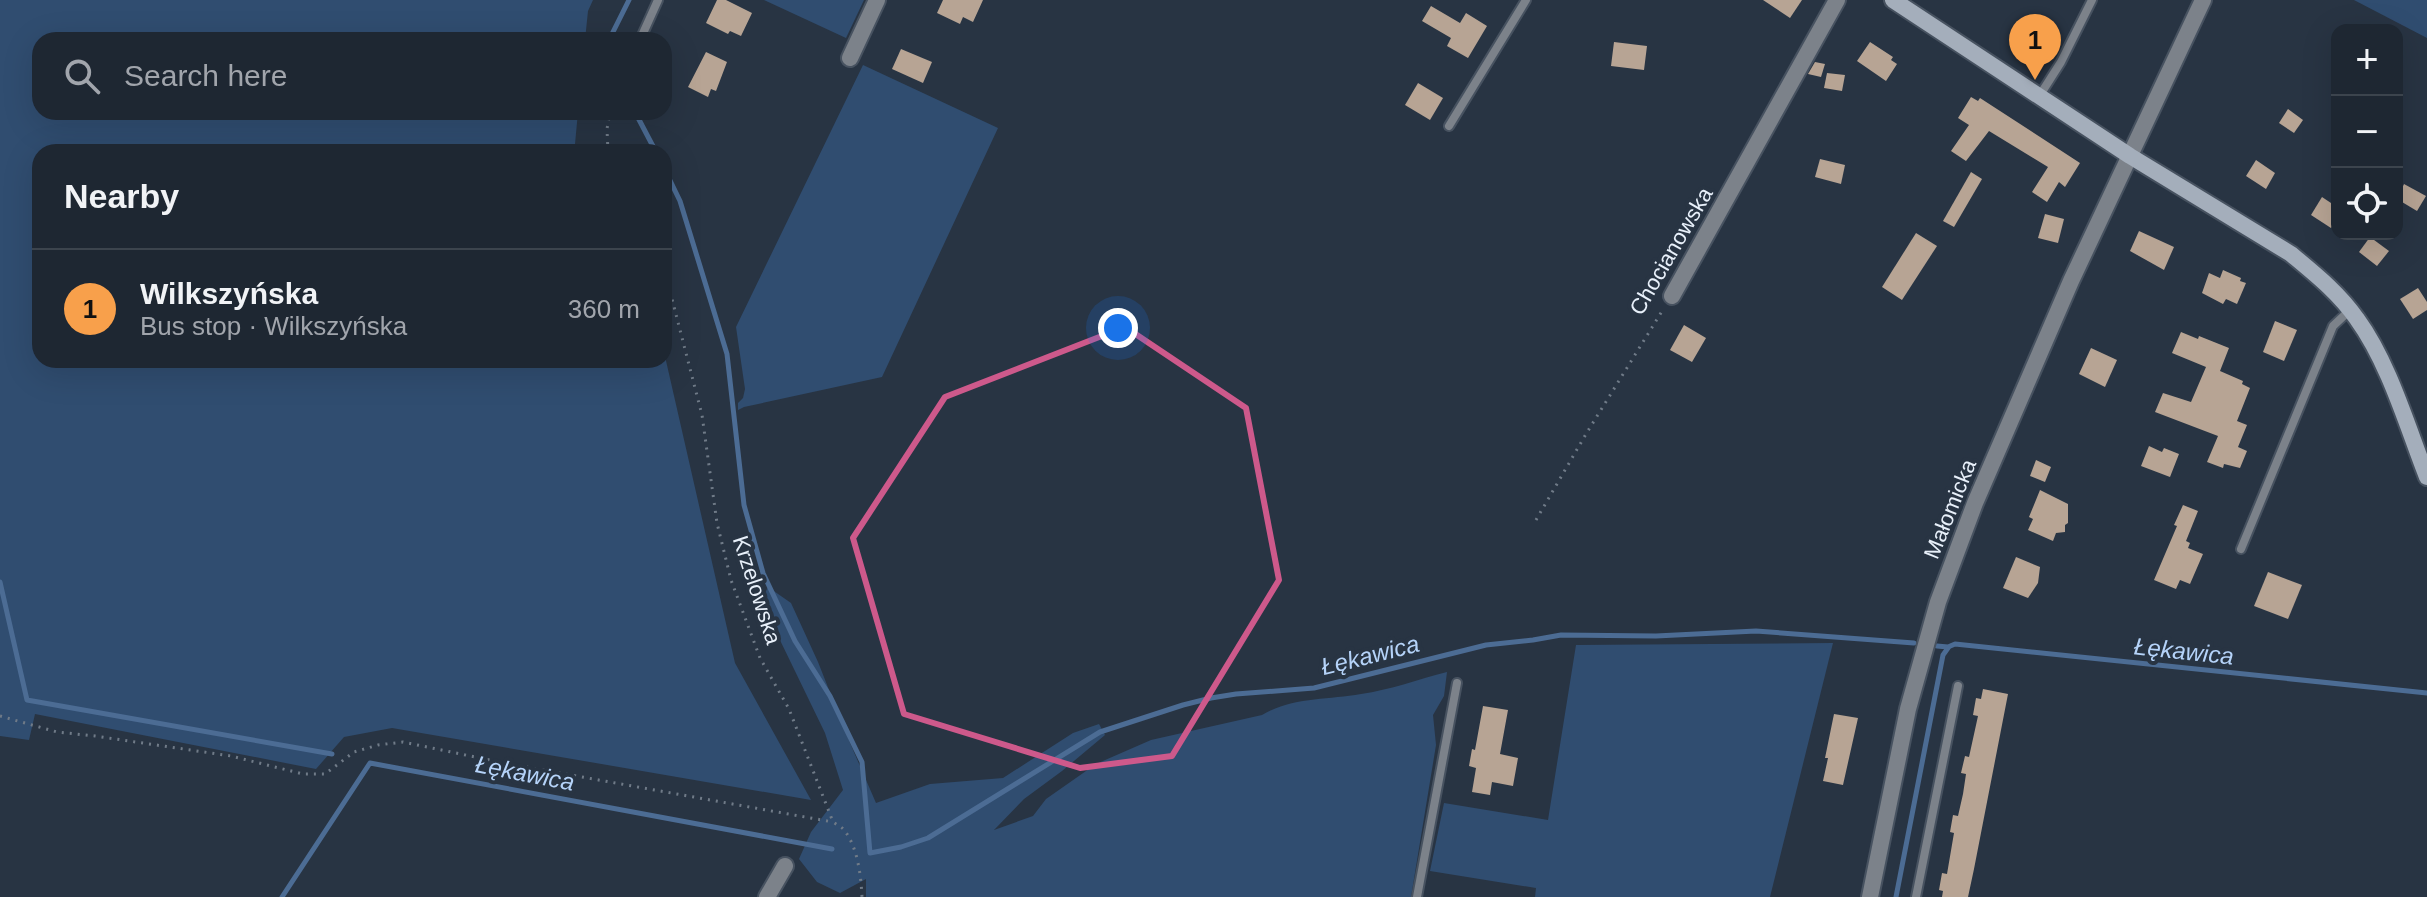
<!DOCTYPE html>
<html lang="en">
<head>
<meta charset="utf-8">
<style>
	:root { --surface:#1e2732; --page:#262f3a; --text:#f1f3f6; --muted:#a1a5ac; --line:#3c444d; --accent:#f8a04b }
	body { margin:0; font-family:Arial,sans-serif; background:var(--page); color:var(--text) }
	.controls { position:absolute; right:24px; top:24px; display:grid; overflow:hidden; border-radius:16px; box-shadow:0 8px 32px #0002 }
	.controls button { width:72px; height:72px; display:grid; place-items:center; padding:0; border:0; border-bottom:2px solid var(--line); background:var(--surface); color:var(--text); font:40px sans-serif }
	.you { position:absolute; left:1118px; top:328px; width:28px; height:28px; margin:-20px; border:6px solid #fff; border-radius:50%; background:#1a73e8; box-shadow:0 0 0 12px #1a73e833 }
	.badge { display:grid; place-items:center; width:52px; height:52px; border-radius:50%; background:var(--accent); color:#111; font-size:26px; font-weight:700 }
	.pin { position:absolute; translate:-50% -66px; filter:drop-shadow(0 2px 4px #0008) }
	.pin::after { content:''; position:absolute; top:42px; width:28px; height:24px; background:inherit; clip-path:polygon(0 0,100% 0,50% 100%) }
	.list { margin:0; padding:0; list-style:none }
	h2 { display:flex; justify-content:space-between; align-items:center; height:104px; margin:0; padding:0 32px; font-size:34px }
	h2 small { font-size:26px; font-weight:400; color:var(--muted) }
	.list li { display:grid; grid-template-columns:52px 1fr auto; gap:24px; align-items:center; box-sizing:border-box; height:120px; padding:0 32px; border-top:2px solid var(--line) }
	.list b { display:block; font-size:30px; white-space:nowrap }
	.list p { margin:0; font-size:26px; white-space:nowrap; color:var(--muted) }
	.list em { font-size:26px; font-style:normal; color:var(--muted) }
	.icon { flex:none; width:44px; height:44px; fill:none; stroke:currentColor; stroke-width:2; stroke-linecap:round; stroke-linejoin:round }
	.map { position:relative; flex:none; width:2427px; height:897px; overflow:hidden }
	.search { position:absolute; background:var(--surface); box-shadow:0 8px 32px #0002; left:32px; top:32px; width:640px; height:88px; display:flex; align-items:center; gap:20px; box-sizing:border-box; padding:0 28px; border-radius:24px; color:var(--muted); font-size:30px }
	.panel { position:absolute; background:var(--surface); box-shadow:0 8px 32px #0002; left:32px; top:144px; width:640px; height:224px; border-radius:24px }
	.map>svg:first-child { display:block }
</style>
</head>
<body>
<div class="map">
<svg width="2427" height="897" viewBox="0 0 2427 897">
	<rect width="100%" height="100%" fill="#283443"/>
	<g fill="#304d70">
		<path d="M0,0H593L588,11L585,40H40V112H578L575,144L579,152H40V360H664V352L735,663L811,800L392,728L344,737L316,769L35,714L29,740L0,736Z"/>
		<path d="M764,0H864L846,38Z"/>
		<path d="M2354,0H2427V38Z"/>
		<path d="M863,65L998,128L882,377L744,407L738,410V403L743,398L745,389L736,327Z"/>
		<path d="M768,587L791,603L818,662L850,743L876,803L930,784L1003,778L1073,733L1099,724L1105,735L1062,771L1024,799L994,830L1033,816L1046,799L1096,764L1151,740L1262,715C1292,697 1327,700 1361,694C1390,690 1419,679 1447,672L1444,696L1433,715L1436,745L1411,897H866V879L840,893L817,882L799,859L811,832L843,790L825,733L761,601Z"/>
		<path d="M1833,643L1770,897H1535L1536,888L1430,871L1444,803L1548,820L1576,645Z"/>
	</g>
	<g fill="none" stroke-linecap="round" stroke-linejoin="round">
		<g stroke="#4c6c94" stroke-width="5">
			<path d="M609,40L629,0"/>
			<path d="M635,112L656,152"/>
			<path d="M664,168L680,201L727,354L744,505L763,573L795,641L830,696L862,762L870,853L901,847L928,838L1100,732L1183,705L1211,698L1236,694L1314,688L1486,645L1533,640L1561,635L1656,636L1756,631L1914,643"/>
			<path d="M0,582L27,700L332,754"/>
			<path d="M1937,646L1948,647L1955,644L2427,693"/>
			<path d="M282,897L370,763L832,849"/>
			<path d="M1896,897L1943,655L1948,648"/>
		</g>
	</g>
	<g fill="#b7a494">
		<path d="M717,0H726L752,13L741,36L730,31L728,34L706,23Z"/>
		<path d="M943,0H983L973,22L963,17L960,24L937,13Z"/>
		<path d="M1763,0H1802L1790,18Z"/>
		<path d="M1431,6L1460,23L1466,13L1487,26L1468,58L1447,46L1451,38L1422,21Z"/>
		<path d="M1614,42L1647,46L1644,70L1611,66Z"/>
		<path d="M1870,42L1893,57L1891,60L1897,64L1886,81L1857,61Z"/>
		<path d="M901,49L932,62L923,83L892,69Z"/>
		<path d="M706,52L727,62L716,91L711,89L708,97L688,87Z"/>
		<path d="M1815,62L1825,64L1821,77L1808,74Z"/>
		<path d="M1827,73L1845,75L1842,91L1824,88Z"/>
		<path d="M1418,83L1443,98L1430,120L1405,105Z"/>
		<path d="M1971,97L1978,101L1980,98L2080,163L2065,187L2059,182L2047,202L2032,192L2048,167L1989,131L1966,161L1951,151L1969,125L1958,118Z"/>
		<path d="M2288,109L2303,120L2294,133L2279,123Z"/>
		<path d="M1820,159L1845,165L1841,184L1815,177Z"/>
		<path d="M2256,160L2275,173L2266,189L2246,176Z"/>
		<path d="M1971,172L1982,179L1954,227L1943,221Z"/>
		<path d="M2404,184L2426,196L2417,211L2397,199Z"/>
		<path d="M2322,197L2337,207V219L2331,228L2311,215Z"/>
		<path d="M2045,214L2064,219L2058,243L2038,238Z"/>
		<path d="M2139,231L2174,247L2164,270L2130,251Z"/>
		<path d="M1916,233L1937,246L1902,300L1882,287Z"/>
		<path d="M2370,237L2389,251L2377,266L2359,252Z"/>
		<path d="M2223,270L2241,278L2240,281L2246,283L2237,304L2226,299L2223,304L2202,293L2209,273L2220,278Z"/>
		<path d="M2418,288L2427,302V310L2413,319L2400,299Z"/>
		<path d="M2275,321L2297,330L2284,361L2263,352Z"/>
		<path d="M1684,325L1706,338L1692,362L1670,350Z"/>
		<path d="M2181,332L2198,339L2199,336L2229,348L2220,371L2243,381L2242,384L2250,388L2237,421L2247,425L2238,447L2247,451L2240,468L2224,464L2223,468L2207,462L2218,436L2155,412L2163,393L2191,402L2206,367L2172,353Z"/>
		<path d="M2091,348L2117,360L2105,387L2079,374Z"/>
		<path d="M2149,446L2162,452L2164,448L2179,454L2170,477L2141,466Z"/>
		<path d="M2036,460L2051,467L2045,482L2030,476Z"/>
		<path d="M2040,490L2068,504V523L2065,525V532L2056,533L2053,541L2028,530L2033,519L2029,517Z"/>
		<path d="M2183,505L2198,511L2186,541L2190,543L2188,548L2203,554L2190,584L2180,580L2176,589L2154,580L2177,526L2174,525Z"/>
		<path d="M2016,557L2040,567L2038,583L2028,598L2003,588Z"/>
		<path d="M2268,572L2302,585L2288,619L2254,606Z"/>
		<path d="M1983,689L2008,694L1974,869L1968,897H1942L1943,891L1939,890L1942,873L1947,874L1954,833L1950,832L1953,815L1958,816L1963,794L1966,774L1961,773L1965,756L1969,757L1978,716L1973,715L1976,698L1981,699Z"/>
		<path d="M1483,706L1508,710L1500,754L1518,758L1513,786L1492,782L1490,795L1472,792L1476,768L1469,766L1472,749L1475,750Z"/>
		<path d="M1834,714L1858,718L1843,785L1823,781L1828,758H1825Z"/>
	</g>
	<g fill="none" stroke-linecap="round" stroke-linejoin="round">
		<defs>
			<g id="lane">
				<path d="M640,40L658,0"/>
				<path d="M2040,95L2061,62L2092,0"/>
				<path d="M1449,126L1526,0"/>
				<path d="M2241,549L2333,326L2350,310"/>
				<path d="M1417,897L1457,683"/>
				<path d="M1916,897L1958,686"/>
			</g>
			<g id="street">
				<path d="M850,58L877,0"/>
				<path d="M1672,296L1837,0"/>
				<path d="M767,897L785,866"/>
				<path d="M1870,897L1908,709L1938,602L1975,503L2071,281L2203,0"/>
			</g>
			<path id="secondary" d="M1893,0L2130,156L2291,254C2315,274 2339,293 2357,319C2389,363 2407,426 2427,477"/>
		</defs>
		<use href="#lane" stroke="#475260" stroke-width="12"/>
		<use href="#street" stroke="#475260" stroke-width="20"/>
		<use href="#secondary" stroke="#475260" stroke-width="20"/>
		<g stroke="#707b88" stroke-width="3" stroke-dasharray="2 6" stroke-linecap="butt">
			<path d="M608,152L607,129L610,112"/>
			<path d="M664,277L672,299L702,415L717,523L731,580L760,658L789,709L833,822C837,825 842,827 844,830C858,847 861,877 862,897"/>
			<path d="M1536,520L1586,434L1664,308"/>
			<path d="M0,716L57,732L95,736L231,756L303,774H325L354,752L378,745L403,742L504,763L833,822"/>
		</g>
		<use href="#lane" stroke="#7c828a" stroke-width="8"/>
		<use href="#street" stroke="#7c828a" stroke-width="16"/>
		<use href="#secondary" stroke="#a4aebb" stroke-width="16"/>
	</g>
	<path fill="none" stroke="#cd598b" stroke-width="6" stroke-linejoin="round" d="M1125,327L1246,408L1279,580L1172,756L1080,768L904,714L853,538L945,397Z"/>
	<g text-anchor="middle" dominant-baseline="central" stroke-width="8" stroke-linejoin="round" paint-order="stroke">
		<g font-size="22" fill="#e8f0fa" stroke="#283443">
			<text transform="translate(1671 251) rotate(-60)">Chocianowska</text>
			<text transform="translate(1950 509) rotate(-68)">Małomicka</text>
			<text transform="translate(757 590) rotate(72)">Krzelowska</text>
		</g>
		<g font-size="24" font-style="italic" fill="#b5d3f9" stroke="#283443">
			<text transform="translate(2184 651) rotate(6)">Łękawica</text>
			<text transform="translate(1370 655) rotate(-14)">Łękawica</text>
			<text transform="translate(525 773) rotate(11)">Łękawica</text>
		</g>
	</g>
</svg>
<div class="controls">
<button>+</button>
<button>−</button>
<button><svg class="icon" aria-label="locate" viewBox="0 0 24 24"><circle cx="12" cy="12" r="6"/><path d="M12 2v4M12 18v4M2 12h4M18 12h4"/></svg></button>
</div>
<div class="you"></div>
<div class="pin badge" style="left:2035px;top:80px">1</div>
<div class="search"><svg class="icon" aria-label="search" viewBox="0 0 24 24"><circle cx="10" cy="10" r="6"/><path d="M15 15l6 6"/></svg>Search here</div>
<section class="panel">
<h2>Nearby<small></small></h2>
<ul class="list">
<li><span class="badge">1</span><div><b>Wilkszyńska</b><p>Bus stop · Wilkszyńska</p></div><em>360 m</em></li>
</ul>
</section>
</div>
</body>
</html>
